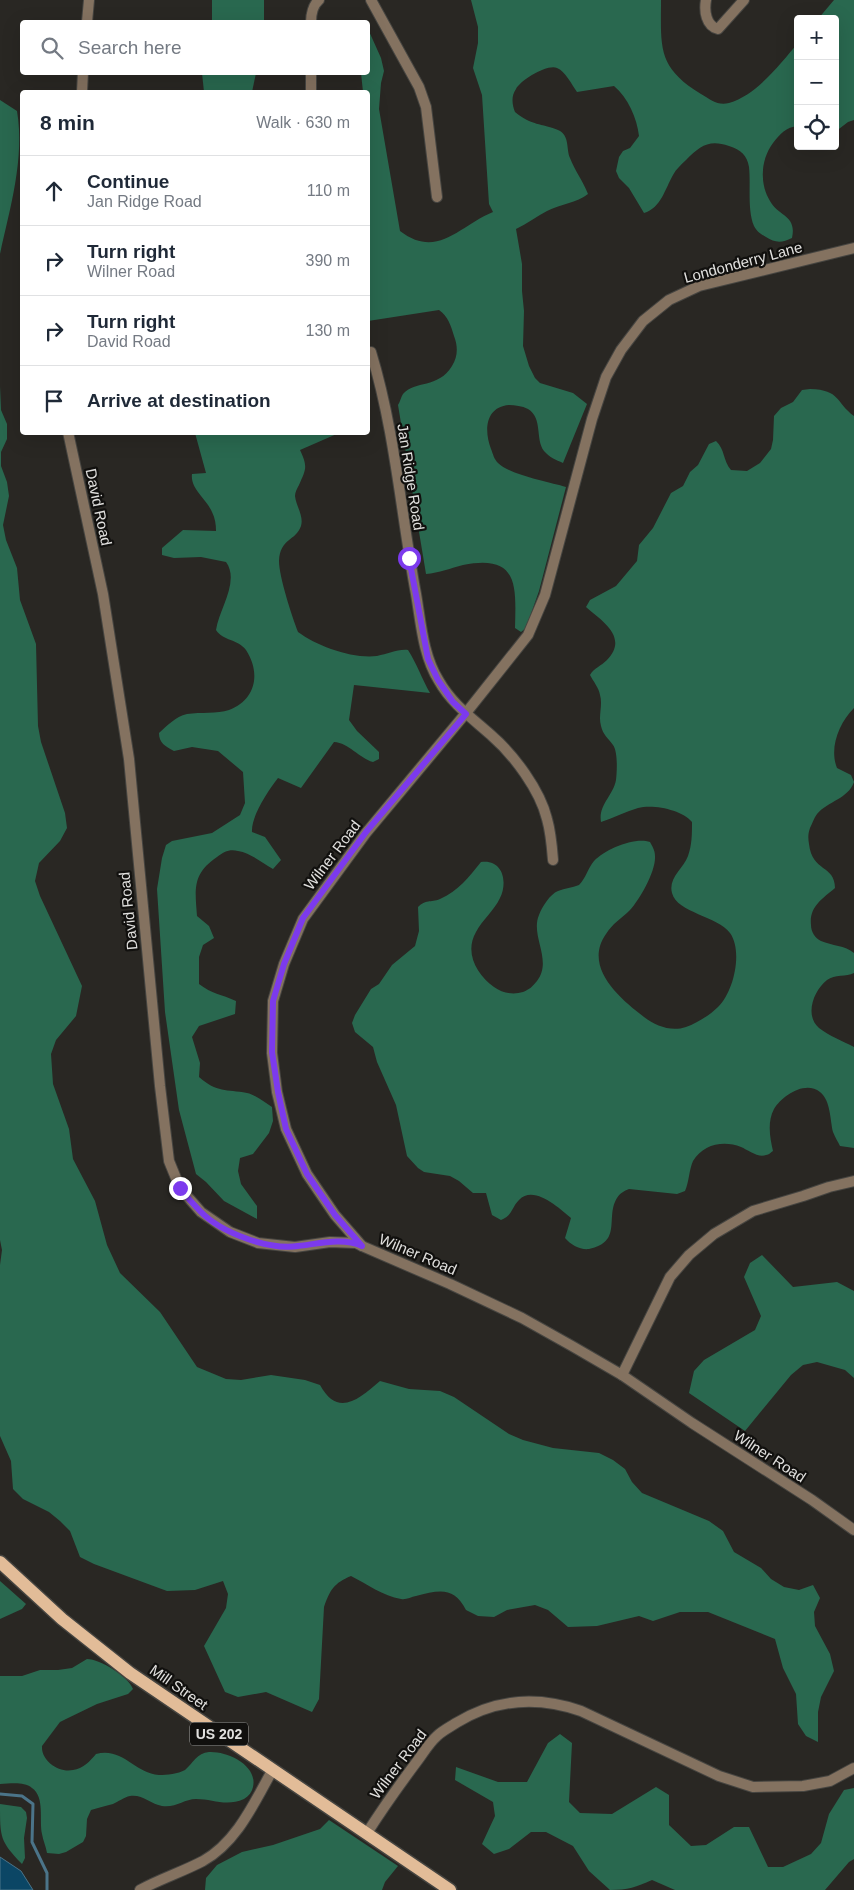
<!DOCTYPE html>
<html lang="en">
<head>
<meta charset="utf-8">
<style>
	:root { --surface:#fff; --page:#f6f6f7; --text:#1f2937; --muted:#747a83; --line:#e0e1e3 }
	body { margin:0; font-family:Helvetica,sans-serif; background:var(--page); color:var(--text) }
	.controls { position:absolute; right:15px; top:15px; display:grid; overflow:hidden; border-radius:5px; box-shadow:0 5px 20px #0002 }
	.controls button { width:45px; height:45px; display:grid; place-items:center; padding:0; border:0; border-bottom:1px solid var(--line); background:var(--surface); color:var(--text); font:25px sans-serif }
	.stop { position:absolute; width:15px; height:15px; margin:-11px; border:4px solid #7c3aed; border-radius:50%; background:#fff }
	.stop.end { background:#7c3aed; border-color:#fff; box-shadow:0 1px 5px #0008 }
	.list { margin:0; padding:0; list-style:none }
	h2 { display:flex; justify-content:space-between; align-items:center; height:65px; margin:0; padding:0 20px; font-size:21px }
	h2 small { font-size:16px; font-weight:400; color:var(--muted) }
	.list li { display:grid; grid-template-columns:32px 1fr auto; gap:15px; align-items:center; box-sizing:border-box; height:70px; padding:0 20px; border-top:1px solid var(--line) }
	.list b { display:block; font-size:19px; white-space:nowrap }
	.list p { margin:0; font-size:16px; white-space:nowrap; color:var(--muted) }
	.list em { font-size:16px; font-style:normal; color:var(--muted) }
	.icon { flex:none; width:28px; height:28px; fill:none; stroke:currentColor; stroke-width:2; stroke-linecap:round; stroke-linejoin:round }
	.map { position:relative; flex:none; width:854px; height:1890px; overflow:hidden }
	.search { position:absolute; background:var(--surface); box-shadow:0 5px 20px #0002; left:20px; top:20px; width:350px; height:55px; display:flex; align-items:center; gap:12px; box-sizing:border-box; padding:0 18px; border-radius:5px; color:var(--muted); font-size:19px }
	.panel { position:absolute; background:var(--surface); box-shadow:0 5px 20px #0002; left:20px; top:90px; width:350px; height:345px; border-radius:5px }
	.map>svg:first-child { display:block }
</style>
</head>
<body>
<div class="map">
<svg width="854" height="1890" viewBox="0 0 854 1890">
	<rect width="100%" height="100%" fill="#292723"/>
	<g fill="#29684f">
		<rect x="212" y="0" width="52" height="22"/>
		<path d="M471,0H661C661,48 657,67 701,94C711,100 718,106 729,103C757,95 780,64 798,43V126C786,127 780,134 773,143C761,159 759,183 770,201C779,217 797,215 792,238C782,243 775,243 766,237C761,234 757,232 754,226C747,209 751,185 749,167C747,155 741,150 729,146C709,139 700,146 686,160C681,165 676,169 673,175C665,189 661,208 644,213L629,188L619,178L616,171L619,157L623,151L630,148L639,136C637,118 628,98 614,86L577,92C572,85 565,71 557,68C547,64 521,80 516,89C511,96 512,104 515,112C532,126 541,123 558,130C570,135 566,149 570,158C575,171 583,181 588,194C577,203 560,204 547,211C537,216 527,224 516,229L522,264V291L524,311L523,346L529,366L535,378L540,383L573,393L587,404L563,463C556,460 549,457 544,451C535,439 543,418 528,409C522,406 515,405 509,405C485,407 484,431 491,449C493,454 494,459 498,463C510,475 549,482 566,487L539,591L526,628L521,632L515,628C516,586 519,554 463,565C451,568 439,573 426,574L398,405C400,402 401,397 403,394C415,380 438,389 452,366C458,357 458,346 454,336C451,326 448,316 439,310L368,321V92H363L361,73L368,72V29L381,58L384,71L381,83L379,109L400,231C438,260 460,225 493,212L489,204L482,95L473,68L478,43V27Z"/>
		<path d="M834,0H854V120L848,122L835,132V19H818Z"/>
		<path d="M202,73V72L256,73L252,92H204Z"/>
		<path d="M0,100L17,111C25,158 10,208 0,254Z"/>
		<path d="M0,386L1,410L7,424V439L1,452V466L7,482L9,496L3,525L6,540L17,568L20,600L36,644L38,726L41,742L65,813L67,828L60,841L39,863L35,881L40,896L82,986L76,1016L56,1040L51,1054L53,1084L69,1129L73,1159L95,1201L107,1245L120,1273L160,1312L197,1367L226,1379L241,1380L271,1375L305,1380L320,1385C338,1418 359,1399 380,1381L409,1389L440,1391L454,1397L509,1434L523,1440L553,1448L599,1453L613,1460L625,1469L632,1482L642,1493L709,1521L723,1531L734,1552L761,1568L771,1579L784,1587L799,1590L813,1585L820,1598L814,1612L815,1626L830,1654L834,1671L821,1697L818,1712V1742L806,1736L798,1724L796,1694L783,1668L775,1639L708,1612H680L653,1621L639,1616L597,1626L568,1627L548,1610L535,1605L507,1610L494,1617L478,1616L466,1610C454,1586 439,1590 416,1596C411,1597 406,1600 401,1599C383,1596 367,1584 351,1576C334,1583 330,1590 324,1607L319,1699L312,1712L266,1692L238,1697L225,1692L204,1646L226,1608L228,1594L223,1581L195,1590L167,1591L94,1564L80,1557L70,1531L60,1521L49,1512L23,1499L13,1489L11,1461L0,1436V1265L2,1250L0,1240Z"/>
		<path d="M810,389C841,390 835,402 854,416V708C839,723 829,748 837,768L851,775L854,782C848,799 828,801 817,814C814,818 812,824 810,828C808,834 808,838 809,844C812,872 835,865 835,888C822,899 809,907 811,925C811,932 815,938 821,941C832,946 845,945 854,953V973C846,977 835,974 827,980C814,990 804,1015 819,1028C829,1036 843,1041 854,1047V1148L840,1146C838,1142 835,1137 833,1132C830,1120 831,1101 820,1092C805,1080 782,1096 774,1109C767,1122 770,1138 773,1151C771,1152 769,1155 766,1155C758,1158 748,1150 741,1147C724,1140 703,1144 693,1161C689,1170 689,1182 685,1191L677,1194L629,1189C624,1191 620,1193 617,1198C605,1217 623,1242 589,1249C580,1250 571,1245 565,1238L571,1218C560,1209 534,1184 519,1200C511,1208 513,1215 501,1220L492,1215L486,1193H473L459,1181L450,1176L424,1172L418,1168L407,1156L396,1105L377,1062L373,1047L355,1032L352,1023L355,1015L371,989L379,984L392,965L415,946L419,931L418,907C426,899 430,903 440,899C458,891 469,877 481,862C503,859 508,882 500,898C494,911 482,920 476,932C464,953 477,975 494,987C502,993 513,995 523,992C530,989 532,987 537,981C553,960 530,936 539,915C542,907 550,894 558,891C565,888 572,888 579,885C586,878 588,868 594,861C606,849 634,837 650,842C652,846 655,850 655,856C656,871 640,899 630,910C622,918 612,924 606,934C583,967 619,998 644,1017C656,1026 671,1032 686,1027C697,1023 710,1015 718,1007C734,992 743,951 730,933C718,916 677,913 672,893C668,878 683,869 688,856C692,845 692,834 692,822C682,810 654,804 638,808C625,812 613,818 601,822C598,805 613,796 616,780C617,771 618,752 613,745C608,738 603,735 601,726C598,716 603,705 600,695C599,688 593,681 590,675C594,668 601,666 607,660C629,637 602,621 586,607L590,600L616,586L637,561L639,545L653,528L671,493L683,486L690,472L698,465L709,444L716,441C725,449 723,461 731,470L747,471L760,463L771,449L773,440L774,416L781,408L793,402L802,390Z"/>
		<path d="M195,433H339L300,450C308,467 306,469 299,485C297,489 295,492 295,496C296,506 304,516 301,526C296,541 280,538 279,561C279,577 292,616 298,632C317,646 352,659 377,656C388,654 397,649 408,650C417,664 422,679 430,693L354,685L349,720L357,731L379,752V759L373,762C359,758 349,743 334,742L301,788L278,778C268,791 251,816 252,832L265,837L281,860L273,869C262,863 251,853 238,851C229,849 224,852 217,857C192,874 195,889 197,916L209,926L214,938L203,945L199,957V984C212,994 221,994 236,1001L235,1014L199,1026L192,1037L200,1063L199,1077C217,1093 226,1089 247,1093C256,1095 265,1103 272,1107L273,1121L269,1133L253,1154L240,1158L238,1171L241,1184L257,1206V1219L224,1201L206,1182L196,1174L179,1110L165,1012L157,889L162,858L166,845L172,841L212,833L240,815L245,803L243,772L218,751L192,747L174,751C165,746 159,743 159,733C168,725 175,717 187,714C201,712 217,714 229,710C256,700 261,673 246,650C238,639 223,641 216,630C219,609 240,581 226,562L201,557L174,558L162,555V548L183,530L216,531C216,524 215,518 212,512C206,498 190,489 192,474L206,473Z"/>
		<path d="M762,1255L793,1287L837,1282L854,1291V1378L845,1370L817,1362L803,1365L791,1375L745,1431L689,1393L694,1371L704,1360L755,1330L761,1316L744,1277L750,1263Z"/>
		<path d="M0,1581L26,1604L22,1609L0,1619Z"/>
		<path d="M87,1659C100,1659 129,1677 133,1689L128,1694L97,1704L66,1719L60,1722L42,1746C41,1761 59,1773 73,1770C83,1769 90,1761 96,1754C123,1747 134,1773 159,1775C167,1775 178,1774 185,1770C193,1763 197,1753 209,1752C227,1751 258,1765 253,1787C252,1792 249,1796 244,1799C226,1807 213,1799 196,1799C184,1799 176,1808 162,1806C151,1804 142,1794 130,1796C124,1797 118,1802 113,1804C105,1806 98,1808 91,1810L87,1819L86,1836L83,1842L66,1852L59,1854L47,1853C46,1847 43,1840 42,1834C39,1820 45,1797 32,1788C23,1781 10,1784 0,1784V1676H22L40,1670H58L72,1668Z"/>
		<path d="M560,1734L572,1743L569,1802L580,1813L612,1814L656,1787L669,1795V1825L691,1846L706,1845L734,1827H749L768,1867H783L811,1854L821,1843L829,1814L844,1790L854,1788V1859L849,1862L825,1890H675L652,1880C636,1887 628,1890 610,1890L589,1871L573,1846L546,1832H531L509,1849L494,1854L482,1844L495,1816L493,1802L455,1780L456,1767L498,1782H527L548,1743Z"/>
		<path d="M0,1804L21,1807L26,1812L27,1818L24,1838L25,1858L22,1864C0,1841 0,1838 0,1804Z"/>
		<path d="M329,1820L398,1866L385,1882L382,1890H205L206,1878L217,1865L242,1852L273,1845L320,1829Z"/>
	</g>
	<path fill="#0b4665" stroke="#4b7489" d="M0,1857L21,1871L33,1890H0Z"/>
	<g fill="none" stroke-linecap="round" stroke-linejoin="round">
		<path stroke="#4b7489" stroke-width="3" d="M0,1794L22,1796L33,1804L32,1842L47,1873V1890"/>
		<defs>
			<g id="minor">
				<path d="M371,0L419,87L426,107L437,197"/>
				<path d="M706,0C704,11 706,26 718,29L744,0"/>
				<path d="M87,22L89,0"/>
				<path d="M311,22C311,15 313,5 319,0"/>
				<path d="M311,72V92"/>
				<path d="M82,92L83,72"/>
				<path d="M854,248L699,286L669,300L643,321L621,350L606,377L592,419L545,595L528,635L466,713L366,833L303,919L284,964L273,1001L272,1053L277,1092L286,1129L307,1174L335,1215L362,1246L450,1284L522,1318L572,1346L622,1375L692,1423L812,1500L854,1530"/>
				<path d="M371,352C395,431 401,514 416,594C421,623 423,656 439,681C452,704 472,718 491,735C514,755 540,790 547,819C551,833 552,847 553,860"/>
				<path d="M68,432L103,594L129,759L160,1086L169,1161L180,1188L201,1212L230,1232L258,1243L295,1247L330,1242L356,1243L362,1246"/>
				<path d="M622,1375L670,1277L689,1255L714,1234L753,1211L803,1196L829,1187L854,1181"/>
				<path d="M367,1833C383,1808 400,1784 418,1760C424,1752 429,1743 437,1736C442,1731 450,1727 456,1723C495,1699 538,1696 581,1711L719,1776L753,1787L803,1786L830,1781L854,1768"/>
				<path d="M140,1890C160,1879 182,1872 203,1861C237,1842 254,1803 272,1771"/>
			</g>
			<path id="primary" d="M0,1562L62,1619L130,1673L450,1890"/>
		</defs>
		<use href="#minor" stroke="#464541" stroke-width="12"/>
		<use href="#primary" stroke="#464541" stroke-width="15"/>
		<use href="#minor" stroke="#847260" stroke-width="10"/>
		<use href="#primary" stroke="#e2bc98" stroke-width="12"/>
	</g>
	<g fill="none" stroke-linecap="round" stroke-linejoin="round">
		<path stroke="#7c3aed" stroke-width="6" d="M180,1188C186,1196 193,1204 200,1211C221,1233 268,1250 298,1246C318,1244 342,1237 362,1246L335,1215L307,1174L286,1129L278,1092L272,1052L273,1001L284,964L303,918L366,832L466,714L453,702L438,680L428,659L409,558"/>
	</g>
	<g text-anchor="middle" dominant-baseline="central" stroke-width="4.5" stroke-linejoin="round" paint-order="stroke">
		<rect fill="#11100e" stroke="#a3a2a0" stroke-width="1" x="190" y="1722.5" width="58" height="23" rx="4"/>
		<g font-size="14" font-weight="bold" fill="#e1e0de">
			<text x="219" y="1734">US 202</text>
		</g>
		<g font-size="15" fill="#e1e0de" stroke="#11100e">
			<text transform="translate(743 262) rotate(-15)">Londonderry Lane</text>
			<text transform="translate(411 477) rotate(81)">Jan Ridge Road</text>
			<text transform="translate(99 507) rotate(78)">David Road</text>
			<text transform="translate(332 855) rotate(-53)">Wilner Road</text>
			<text transform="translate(128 911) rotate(-96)">David Road</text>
			<text transform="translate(418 1254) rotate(23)">Wilner Road</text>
			<text transform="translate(770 1456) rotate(33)">Wilner Road</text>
			<text transform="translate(179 1687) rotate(35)">Mill Street</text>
			<text transform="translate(398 1764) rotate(-53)">Wilner Road</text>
		</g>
	</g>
</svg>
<div class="controls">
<button>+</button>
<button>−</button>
<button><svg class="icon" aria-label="locate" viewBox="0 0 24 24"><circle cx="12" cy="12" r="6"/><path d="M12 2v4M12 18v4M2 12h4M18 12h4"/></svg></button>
</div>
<div class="stop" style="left:409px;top:558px"></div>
<div class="stop end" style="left:180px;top:1188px"></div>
<div class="search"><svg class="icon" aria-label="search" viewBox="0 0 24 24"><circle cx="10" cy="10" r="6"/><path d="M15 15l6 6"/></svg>Search here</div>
<section class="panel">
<h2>8 min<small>Walk · 630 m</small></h2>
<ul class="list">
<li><svg class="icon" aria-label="ahead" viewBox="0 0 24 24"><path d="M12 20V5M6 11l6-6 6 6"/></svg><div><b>Continue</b><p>Jan Ridge Road</p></div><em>110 m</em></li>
<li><svg class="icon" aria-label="right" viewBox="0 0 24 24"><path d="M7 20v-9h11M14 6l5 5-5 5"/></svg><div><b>Turn right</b><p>Wilner Road</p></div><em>390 m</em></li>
<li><svg class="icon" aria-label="right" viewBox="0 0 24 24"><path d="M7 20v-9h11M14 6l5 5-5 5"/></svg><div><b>Turn right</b><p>David Road</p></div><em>130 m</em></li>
<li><svg class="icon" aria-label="arrive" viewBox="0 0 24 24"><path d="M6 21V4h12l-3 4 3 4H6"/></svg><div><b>Arrive at destination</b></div></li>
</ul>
</section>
</div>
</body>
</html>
